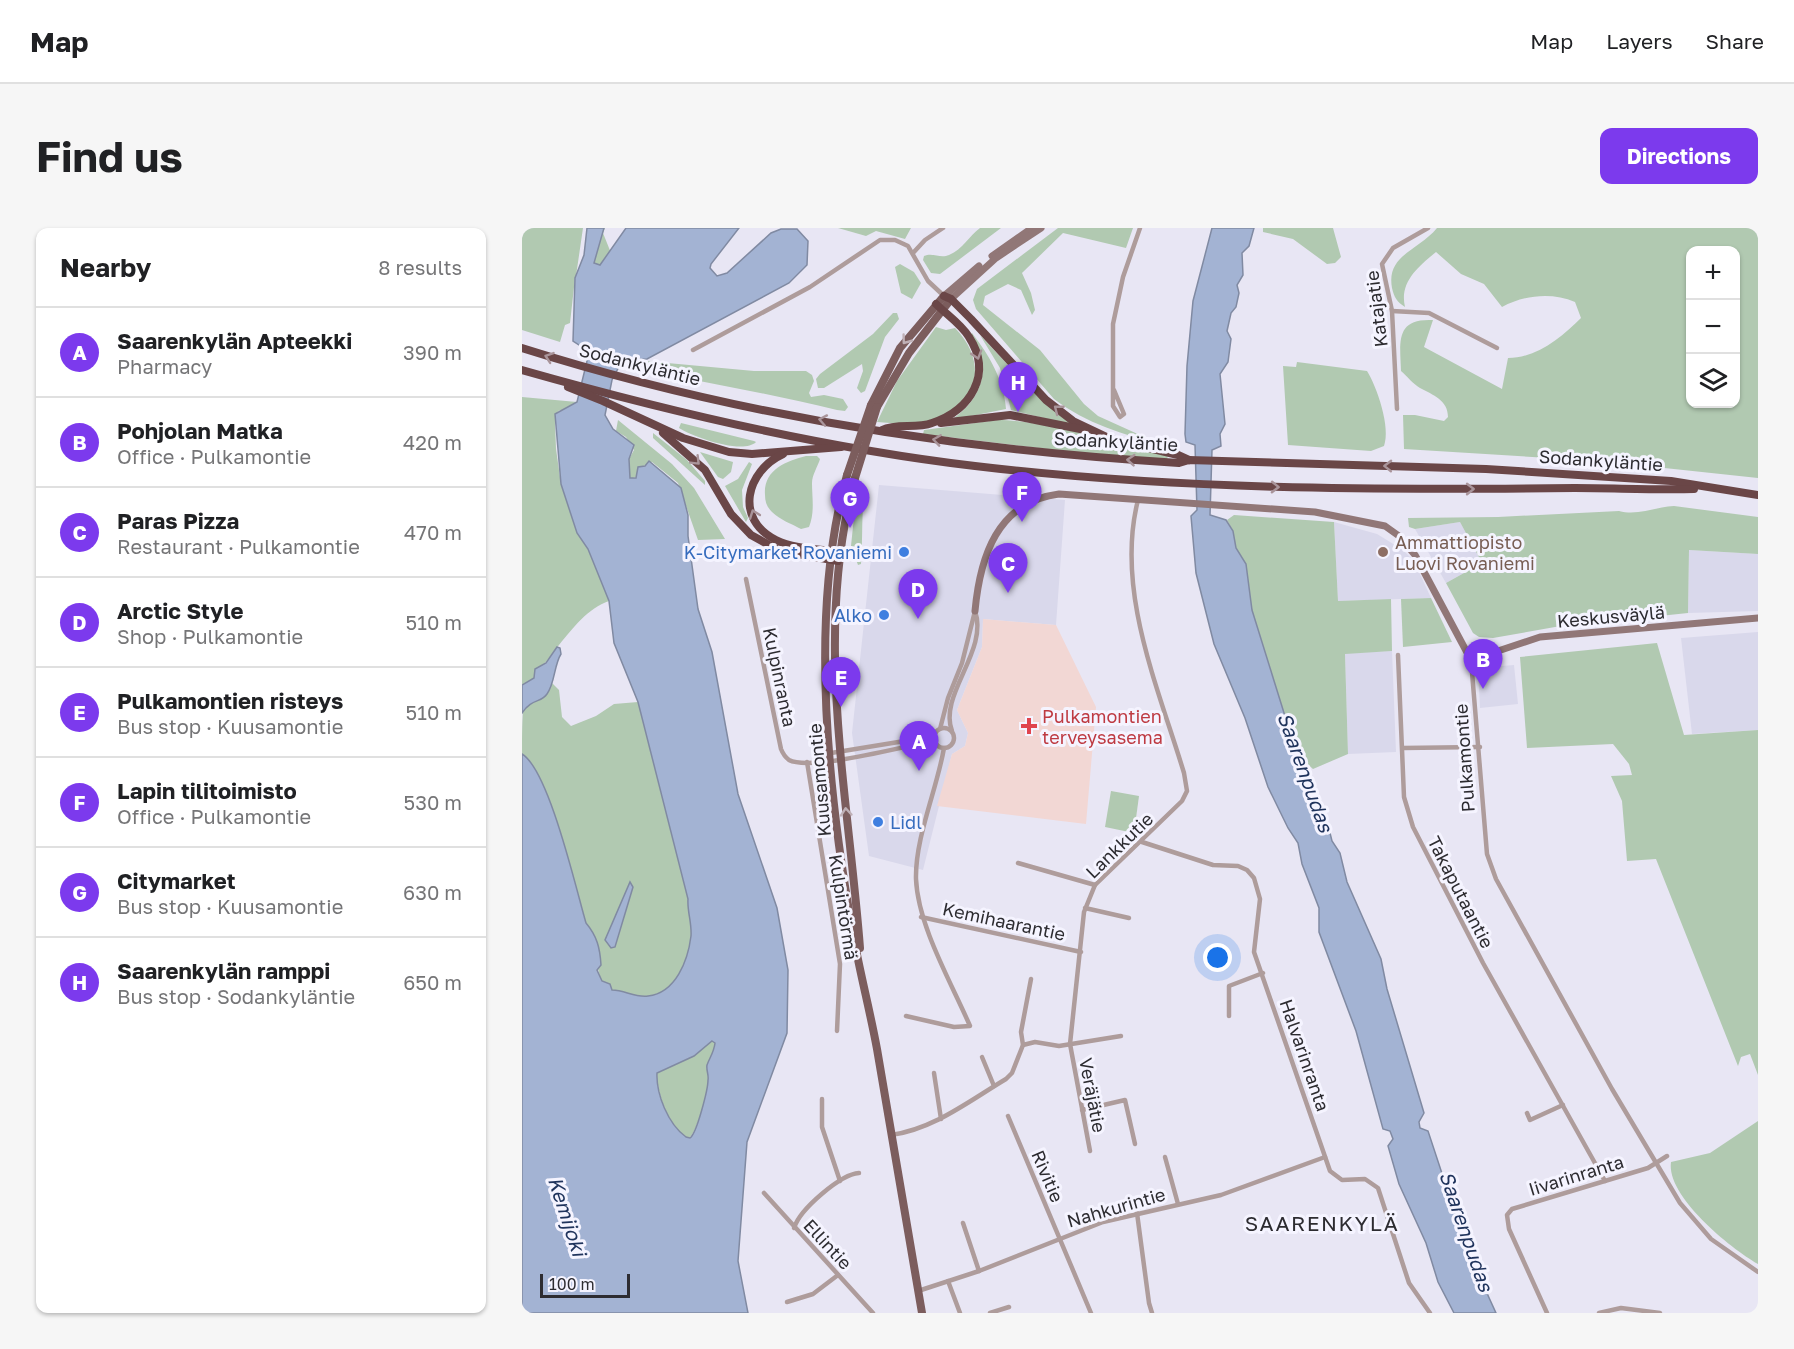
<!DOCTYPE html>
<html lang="en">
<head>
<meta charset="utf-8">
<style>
	:root { --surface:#fff; --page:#f6f6f6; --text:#202124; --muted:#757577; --line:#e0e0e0; --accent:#7c3aed }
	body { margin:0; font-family:"Golos Text",sans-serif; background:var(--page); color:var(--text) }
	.controls { position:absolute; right:18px; top:18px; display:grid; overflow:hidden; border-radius:12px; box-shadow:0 2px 4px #0004 }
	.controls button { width:54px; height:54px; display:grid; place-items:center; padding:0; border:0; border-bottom:2px solid var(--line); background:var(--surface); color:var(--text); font:30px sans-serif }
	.scale { position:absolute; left:18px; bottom:15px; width:90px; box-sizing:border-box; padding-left:6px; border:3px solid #2d2c31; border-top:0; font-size:16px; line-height:21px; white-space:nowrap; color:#2d2c31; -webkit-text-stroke:4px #f5f4ff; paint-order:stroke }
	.you { position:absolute; left:696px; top:730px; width:21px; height:21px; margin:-15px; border:4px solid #fff; border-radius:50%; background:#1a73e8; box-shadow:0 0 0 9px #1a73e833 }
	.badge { display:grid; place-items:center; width:39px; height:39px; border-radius:50%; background:var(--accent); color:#fff; font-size:20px; font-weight:700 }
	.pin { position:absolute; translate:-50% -50px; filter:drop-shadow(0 2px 3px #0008) }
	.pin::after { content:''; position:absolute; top:32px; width:21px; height:18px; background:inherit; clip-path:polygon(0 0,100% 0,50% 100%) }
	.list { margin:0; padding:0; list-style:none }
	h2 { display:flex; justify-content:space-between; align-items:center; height:78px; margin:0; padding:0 24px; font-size:26px }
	h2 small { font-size:20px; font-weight:400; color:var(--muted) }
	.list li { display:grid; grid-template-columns:39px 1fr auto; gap:18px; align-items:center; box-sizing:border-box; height:90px; padding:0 24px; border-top:2px solid var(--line) }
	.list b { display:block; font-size:22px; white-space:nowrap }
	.list p { margin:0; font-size:20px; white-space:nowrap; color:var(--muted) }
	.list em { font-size:20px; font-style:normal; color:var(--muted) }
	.icon { flex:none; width:33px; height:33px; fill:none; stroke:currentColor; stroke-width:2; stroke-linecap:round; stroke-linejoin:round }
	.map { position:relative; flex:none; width:1236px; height:1085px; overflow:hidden; border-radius:12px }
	header { display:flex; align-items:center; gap:36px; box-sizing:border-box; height:84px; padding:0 30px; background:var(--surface); border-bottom:2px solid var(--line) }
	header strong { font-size:28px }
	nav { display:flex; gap:33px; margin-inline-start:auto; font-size:21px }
	.intro { display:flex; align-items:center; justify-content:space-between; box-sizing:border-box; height:144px; padding:0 36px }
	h1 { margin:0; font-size:42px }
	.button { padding:15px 27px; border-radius:12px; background:var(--accent); color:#fff; font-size:21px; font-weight:700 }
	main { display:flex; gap:36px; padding:0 36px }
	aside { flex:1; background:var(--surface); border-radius:12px; box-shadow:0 2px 4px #0004 }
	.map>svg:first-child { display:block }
</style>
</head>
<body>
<header>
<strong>Map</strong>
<nav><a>Map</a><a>Layers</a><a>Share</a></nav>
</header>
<div class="intro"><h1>Find us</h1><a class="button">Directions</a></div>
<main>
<aside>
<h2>Nearby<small>8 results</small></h2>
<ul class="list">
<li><span class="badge">A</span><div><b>Saarenkylän Apteekki</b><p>Pharmacy</p></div><em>390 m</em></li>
<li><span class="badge">B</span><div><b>Pohjolan Matka</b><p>Office · Pulkamontie</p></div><em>420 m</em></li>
<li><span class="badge">C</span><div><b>Paras Pizza</b><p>Restaurant · Pulkamontie</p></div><em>470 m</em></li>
<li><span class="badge">D</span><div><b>Arctic Style</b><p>Shop · Pulkamontie</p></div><em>510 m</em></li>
<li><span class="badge">E</span><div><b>Pulkamontien risteys</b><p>Bus stop · Kuusamontie</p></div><em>510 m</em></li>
<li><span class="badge">F</span><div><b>Lapin tilitoimisto</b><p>Office · Pulkamontie</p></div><em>530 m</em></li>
<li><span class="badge">G</span><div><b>Citymarket</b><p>Bus stop · Kuusamontie</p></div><em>630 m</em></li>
<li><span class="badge">H</span><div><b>Saarenkylän ramppi</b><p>Bus stop · Sodankyläntie</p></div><em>650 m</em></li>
</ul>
</aside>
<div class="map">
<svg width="1236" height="1085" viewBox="0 0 1236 1085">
	<rect width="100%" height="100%" fill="#e8e6f4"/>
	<g fill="#d9d8eb">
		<path d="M357,257L543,272L534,397L461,391L460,419L435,482L446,505L443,518L430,526L401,642L347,628L330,505Z"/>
		<path d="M812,294L855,306L881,322L892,333L909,370L816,373Z"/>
		<path d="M938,294L960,335L924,355L893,301Z"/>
		<path d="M1167,322L1236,326V383L1166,385Z"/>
		<path d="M1236,404V502L1170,506L1159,410Z"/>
		<path d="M870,423L874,524L826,526L823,425Z"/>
		<path d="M992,437L996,476L958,480L956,440Z"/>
	</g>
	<path fill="#f2d7d4" d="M461,391L534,397L574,479L564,596L415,578L430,526L443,518L446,505L435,482L460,419Z"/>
	<g fill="#b1c9b1" fill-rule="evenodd">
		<path d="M0,0H61L54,48L62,27L66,0L65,37L53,50L48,95L43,97L38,114L0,102Z"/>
		<path d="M80,0H83L81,5L89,25L78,38L72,35Z"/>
		<path d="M316,0H389L383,11L354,3L344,8Z"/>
		<path d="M458,0H479L418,46L409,45L401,32L402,28C411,24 418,31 427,27C441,21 447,8 458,0Z"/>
		<path d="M536,0H611L604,20L541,5L500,45L509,65L513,82L510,87L499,62L486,56L463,68L461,77L518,122L562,176L576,188L640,217C601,206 565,196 532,171L454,81L451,72L455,61Z"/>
		<path d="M741,0H811L819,29L813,35L805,36L771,11L741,4Z"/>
		<path d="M915,0H1236V250L1077,233L882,221L881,187H893L922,193L926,189C926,172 911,167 898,160C891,156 885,148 879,143C878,114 873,90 911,92L902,119L980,161L986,130C1015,130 1040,109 1059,90L1053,74C1030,64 1002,67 980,79L962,56L939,46L914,24C897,38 877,54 883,79C875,74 872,69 870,60C864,27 896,23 915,0ZM1168,22H1214V176H1168Z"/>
		<path d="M378,36L392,44L399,55L390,71L379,65L373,39Z"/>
		<path d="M371,85H375L377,91L363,109L343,163L339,165L335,160L341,143L340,136L302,160H296L294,151L298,146L351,106Z"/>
		<path d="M414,99L424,102L433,100C460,127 462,166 425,187C405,198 377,196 355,194L375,153Z"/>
		<path d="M450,105C467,127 482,152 484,181L429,192C461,171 471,138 448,107Z"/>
		<path d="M458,107L515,168L554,198L489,182L478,140Z"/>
		<path d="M113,132L232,143H284L290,147L292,153L287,165L289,169L302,167L321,171L326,179L323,183L315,182C247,165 179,154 110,140L108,136Z"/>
		<path d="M775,134L845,143C855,159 869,200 862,218L849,223L766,217L761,138L774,139Z"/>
		<path d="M0,169L55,174L48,180L36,183L33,194L34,221L39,256L55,305L66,321L87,373C66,380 51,400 37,417C28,427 26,435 14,441L12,450L0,457Z"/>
		<path d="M96,192L150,236L172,260L203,311L176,312L156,255L130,234L115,241L116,248L108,251L107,231L112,222L104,209L94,203Z"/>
		<path d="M475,192C525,192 596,216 646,227L645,232L566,226L401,206L402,202Z"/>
		<path d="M159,195L232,213L234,214C221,227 171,209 157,200Z"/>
		<path d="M131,205L165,232L183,253V257L131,210Z"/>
		<path d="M178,224L211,234L209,244L201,251L196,249Z"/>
		<path d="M284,228H295L298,231C296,238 290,247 290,255C290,270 293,284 287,299L279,301C270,296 258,292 250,284C245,279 243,274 243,267C241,242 264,233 284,228Z"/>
		<path d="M227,234L230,236L220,262L221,279L226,290L224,294L203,258L216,251Z"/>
		<path d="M340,259L343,260C339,286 341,310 339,336L336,337L329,318L335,260Z"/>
		<path d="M1152,278L1236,289V326L1167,322L1166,385L1033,399L971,410L957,409L951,405L924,355L960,335L938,294L893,301L887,299L886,290L976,289L1097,283C1116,288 1133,279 1152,278Z"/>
		<path d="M712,287L812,294L816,373L869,371L870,423L823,426L826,526L791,541C779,531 772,519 772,503L767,501L730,382L724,336L714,320L711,303L705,292Z"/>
		<path d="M909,370L930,414L881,419L879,371Z"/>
		<path d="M1135,415L1162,507L1236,502V847L1228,826L1219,829L1216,838L1134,631L1105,633L1100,573L1089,548L1110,547L1107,536L1091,516L1005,520L998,429Z"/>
		<path d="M29,454L37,462L40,489L49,498L74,488L92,476L116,474L166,671C165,684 170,695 169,708C166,732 154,765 126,768C113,770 103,762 90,762L88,756L80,753C71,734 78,710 64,695C54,661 27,542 0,526C0,514 0,494 1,483C9,466 24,477 29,454Z"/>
		<path d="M589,563L617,568L612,605L583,599Z"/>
		<path d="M190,813L193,815C192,824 188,829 185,837C184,842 187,847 187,852C186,862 175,905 167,910L164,909C146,896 135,866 135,845L172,828Z"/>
		<path d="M1236,893V1036C1208,1020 1144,968 1149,934L1188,925Z"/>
	</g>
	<g fill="#a3b3d3" stroke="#808aa2" stroke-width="1.5" fill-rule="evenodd">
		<path d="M65,0H82L72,35L78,37L104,0H217L189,36L188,40L195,48L205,45L249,5L259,1H275L286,13L285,37L267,55L125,131L100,133L90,152L83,187L91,201L112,217L107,231L108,250H114L116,239L123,238L127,233L159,260L166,287V308L176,381L190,424L216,566L255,680L266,742L265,805L225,914L216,1033L226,1085H0V526C27,542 54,661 64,695C75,708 78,720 79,737L75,742L80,753L88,756L90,762C103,762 113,770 126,768C154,765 166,732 169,708C170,695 165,683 166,671L116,474L92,415L87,373L66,321L55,305L39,256L33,186L55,174L66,129L60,119L51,113L53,50L62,27ZM190,813L193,815C192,824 188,829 185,837C184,842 187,847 186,852C186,861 175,905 168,910L164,909C146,896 134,866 135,845L172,828Z"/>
		<path d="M690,0H732L727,18L720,25L721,47L715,57L717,65L714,79L709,85L705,103L709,111L706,134L698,146L703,196L698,206L699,218L690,222L688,287L704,292L711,303L714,320L724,336L730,382L767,501L773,503L772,514L782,533L790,564L803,585L810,613L818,625L825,654L859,731L865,761L902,885L897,894L898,900L906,903L936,994L937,1004L974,1085H932L916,1054L904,1015L877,956L866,918L871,911L868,903L861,901L834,803L797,704V680L780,636L776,615L766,600L746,559L723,490L692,416L674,345L669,288L675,282L673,217L664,214L663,206L665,138L671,73Z"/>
		<path d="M35,419L38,420L39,426C32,437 33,455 25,466C19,475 10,470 0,485V457L12,450L13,441L24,435Z"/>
		<path d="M108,654L111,659L93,719L89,720L83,712Z"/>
	</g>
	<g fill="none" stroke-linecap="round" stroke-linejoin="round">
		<g stroke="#ae9c9b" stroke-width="4.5">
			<path d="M391,25L403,12L421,0"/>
			<path d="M870,83L907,85L975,120"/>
			<path d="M171,122L288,59L358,12H373L386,18L406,53L422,68"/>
			<path d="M592,162L602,186L598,189L591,178V96L601,49L618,0"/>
			<path d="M875,181L870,83L860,36L871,20L906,0"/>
			<path d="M224,351L259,521C261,526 263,529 267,532C288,543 375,520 402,515L415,517"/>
			<path d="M876,427L882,569L891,599L961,735L1083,953"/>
			<path d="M949,432L965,626L974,651L1090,861L1158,975L1189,1011L1236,1044"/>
			<circle cx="422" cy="510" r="10"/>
			<path d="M418,501L426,470L440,435L453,383"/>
			<path d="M430,503C416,467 467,423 453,383"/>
			<path d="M881,520L958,519"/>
			<path d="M295,533L300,527L309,525L401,510L413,505"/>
			<path d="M285,534L318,736L315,803"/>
			<path d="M620,614L691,637L716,638L725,642L732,650L738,671L732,724L808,943L820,952L843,951L856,960L887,1055L908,1085"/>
			<path d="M496,635L573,657"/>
			<path d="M563,680L607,690"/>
			<path d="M399,689L559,724"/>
			<path d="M384,788L432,799L448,798C429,754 396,698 394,651C393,610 415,561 422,520"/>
			<path d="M707,788V758L741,745"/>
			<path d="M501,817L513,814L537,818L599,808"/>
			<path d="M460,829L472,858"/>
			<path d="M412,845L419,891"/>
			<path d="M300,871V899L318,953"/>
			<path d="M560,882L603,872L613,916"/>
			<path d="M1005,885L1008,892L1041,877"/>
			<path d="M486,888L569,1085"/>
			<path d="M369,907C412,901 447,873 484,851L490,845L501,817L499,804L509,751"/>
			<path d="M568,923L548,816L562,684L573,657L660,573L665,563L662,545C636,459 593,362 616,272"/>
			<path d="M643,929L656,976"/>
			<path d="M242,965L351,1085"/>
			<path d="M615,985L627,1075L630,1085"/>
			<path d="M441,995L457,1043"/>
			<path d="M272,1000C278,981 319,946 337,945"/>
			<path d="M426,1053L438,1085"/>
			<path d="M396,1063L457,1043L581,994L699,967L803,929"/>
			<path d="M265,1074L291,1066L316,1047"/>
			<path d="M468,1085L487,1079"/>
			<path d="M1025,1085L987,1001L985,987L990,981L1126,940L1145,928"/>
			<path d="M1077,1085L1099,1080L1138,1085"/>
		</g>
		<g stroke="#917777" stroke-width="7">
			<path d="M470,28L510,0"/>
			<path d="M422,68L457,38"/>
			<path d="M429,71L474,30L519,0"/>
			<path d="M453,383C458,329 475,274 537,266L793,284L863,298L877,308L893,327L949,432L1018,409L1236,390"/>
		</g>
		<g stroke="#7c5d5d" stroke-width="8">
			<path d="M349,177L378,120L422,68"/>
			<path d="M355,179L387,125L429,71"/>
			<path d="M325,247C286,385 306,566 331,706C338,745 348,783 355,821C370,909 385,997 400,1085"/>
			<path d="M333,250C291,405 326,563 338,720"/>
		</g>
		<g stroke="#6a4647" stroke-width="8">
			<path d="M422,68L429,71L449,91L524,172L551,193L589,211L656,227L667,232"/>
			<path d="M0,120C212,187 436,222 657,235L667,232L964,241L1149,253L1236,267"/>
			<path d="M0,142C148,184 300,220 453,238C652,262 853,262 1053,260C1092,260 1132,262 1172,261"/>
			<path d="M46,159L81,173L161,210L207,224L230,226L319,219"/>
			<path d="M419,195L488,187L563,202"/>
			<path d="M360,202C375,195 394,201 410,195C449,182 471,146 447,109C439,96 425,87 414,76"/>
			<path d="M141,205L183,242L209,286L229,307L258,323L316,333"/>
			<path d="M261,226C224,243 212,291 254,312C272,321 298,321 318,324"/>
		</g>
		<g stroke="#7c5d5d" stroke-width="8">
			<path d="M325,247L349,177"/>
			<path d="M333,250L355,179"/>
		</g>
	</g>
	<defs><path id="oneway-chevron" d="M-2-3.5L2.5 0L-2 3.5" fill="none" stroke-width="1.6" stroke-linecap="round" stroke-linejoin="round" transform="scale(1.5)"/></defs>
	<g stroke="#bfb0b6">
		<use href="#oneway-chevron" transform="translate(384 112) rotate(127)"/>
		<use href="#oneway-chevron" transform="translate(324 584) rotate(-95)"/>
	</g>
	<g stroke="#a9949a">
		<use href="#oneway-chevron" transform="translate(455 127) rotate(73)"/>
		<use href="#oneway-chevron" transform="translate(27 129) rotate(-161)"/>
		<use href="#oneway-chevron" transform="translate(536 181) rotate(-142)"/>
		<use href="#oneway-chevron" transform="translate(301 192) rotate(-169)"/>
		<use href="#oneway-chevron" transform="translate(415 212) rotate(-172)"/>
		<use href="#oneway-chevron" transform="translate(609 232) rotate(-176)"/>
		<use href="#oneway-chevron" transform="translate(174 233) rotate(45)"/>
		<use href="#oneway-chevron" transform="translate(866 238) rotate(-179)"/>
		<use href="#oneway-chevron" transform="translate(753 259) rotate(1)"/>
		<use href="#oneway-chevron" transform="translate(948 261)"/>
		<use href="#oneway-chevron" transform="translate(232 286) rotate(-110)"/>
	</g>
	<g fill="#3f7fe0" stroke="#f5f4ff" stroke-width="2">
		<circle cx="382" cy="324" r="6"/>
		<circle cx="362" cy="387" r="6"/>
		<circle cx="356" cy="594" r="6"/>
	</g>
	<circle fill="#8d6e63" stroke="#f5f4ff" stroke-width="2" cx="861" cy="324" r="6"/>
	<path fill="#e0444e" stroke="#f5f4ff" stroke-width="2" d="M504 489h6v6h6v6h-6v6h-6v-6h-6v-6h6z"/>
	<g text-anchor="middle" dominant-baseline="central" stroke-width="6" stroke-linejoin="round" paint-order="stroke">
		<g font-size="18" fill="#2d2c31" stroke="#f5f4ff">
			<text transform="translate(854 81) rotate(-97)">Katajatie</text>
			<text transform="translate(118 136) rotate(14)">Sodankyläntie</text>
			<text transform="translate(594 213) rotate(3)">Sodankyläntie</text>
			<text transform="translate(1079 232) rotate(4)">Sodankyläntie</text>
			<text transform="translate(1089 388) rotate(-5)">Keskusväylä</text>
			<text transform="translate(258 449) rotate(78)">Kulpinranta</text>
			<text transform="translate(942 530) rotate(-94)">Pulkamontie</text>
			<text transform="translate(297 552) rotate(-95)">Kuusamontie</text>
			<text transform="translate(597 617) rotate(-44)">Lankkutie</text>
			<text transform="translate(939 664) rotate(63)">Takaputaantie</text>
			<text transform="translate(322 679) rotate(81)">Kulpintörmä</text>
			<text transform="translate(482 693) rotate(12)">Kemihaarantie</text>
			<text transform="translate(783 827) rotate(71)">Halvarinranta</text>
			<text transform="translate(571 867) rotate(79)">Veräjätie</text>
			<text transform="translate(1054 947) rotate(-17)">Iivarinranta</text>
			<text transform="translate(526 948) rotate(67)">Rivitie</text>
			<text transform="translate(594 979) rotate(-16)">Nahkurintie</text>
			<text transform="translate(306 1016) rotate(47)">Ellintie</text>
		</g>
		<g font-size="18" fill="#785e54" stroke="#f5f4ff" text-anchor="start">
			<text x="873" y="314">Ammattiopisto<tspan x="873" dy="21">Luovi Rovaniemi</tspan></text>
		</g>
		<g font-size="18" fill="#366cbe" stroke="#f5f4ff" text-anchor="end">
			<text x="370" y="324">K-Citymarket Rovaniemi</text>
			<text x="350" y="387">Alko</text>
			<text x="368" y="594" text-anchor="start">Lidl</text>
		</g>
		<g font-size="18" fill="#be3a42" stroke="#f5f4ff" text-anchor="start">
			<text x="520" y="488">Pulkamontien<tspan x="520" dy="21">terveysasema</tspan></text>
		</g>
		<g font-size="20" font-style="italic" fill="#1f335c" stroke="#f5f4ff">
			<text transform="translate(784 544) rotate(70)">Saarenpudas</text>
			<text transform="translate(46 988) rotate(72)">Kemijoki</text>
			<text transform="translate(945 1003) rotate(71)">Saarenpudas</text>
		</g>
		<g font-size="21" letter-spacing="1.5" fill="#2d2c31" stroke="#f5f4ff">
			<text x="800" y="995">SAARENKYLÄ</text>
		</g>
	</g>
</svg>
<div class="controls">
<button>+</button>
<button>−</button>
<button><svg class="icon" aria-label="layers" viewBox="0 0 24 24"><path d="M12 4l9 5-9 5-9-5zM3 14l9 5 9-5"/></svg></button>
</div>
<div class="scale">100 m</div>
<div class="you"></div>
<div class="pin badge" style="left:397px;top:543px">A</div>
<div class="pin badge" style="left:961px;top:461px">B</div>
<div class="pin badge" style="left:486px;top:365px">C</div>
<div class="pin badge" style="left:396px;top:391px">D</div>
<div class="pin badge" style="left:319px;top:479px">E</div>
<div class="pin badge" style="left:500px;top:294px">F</div>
<div class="pin badge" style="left:328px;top:300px">G</div>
<div class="pin badge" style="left:496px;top:184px">H</div>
</div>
</main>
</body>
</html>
